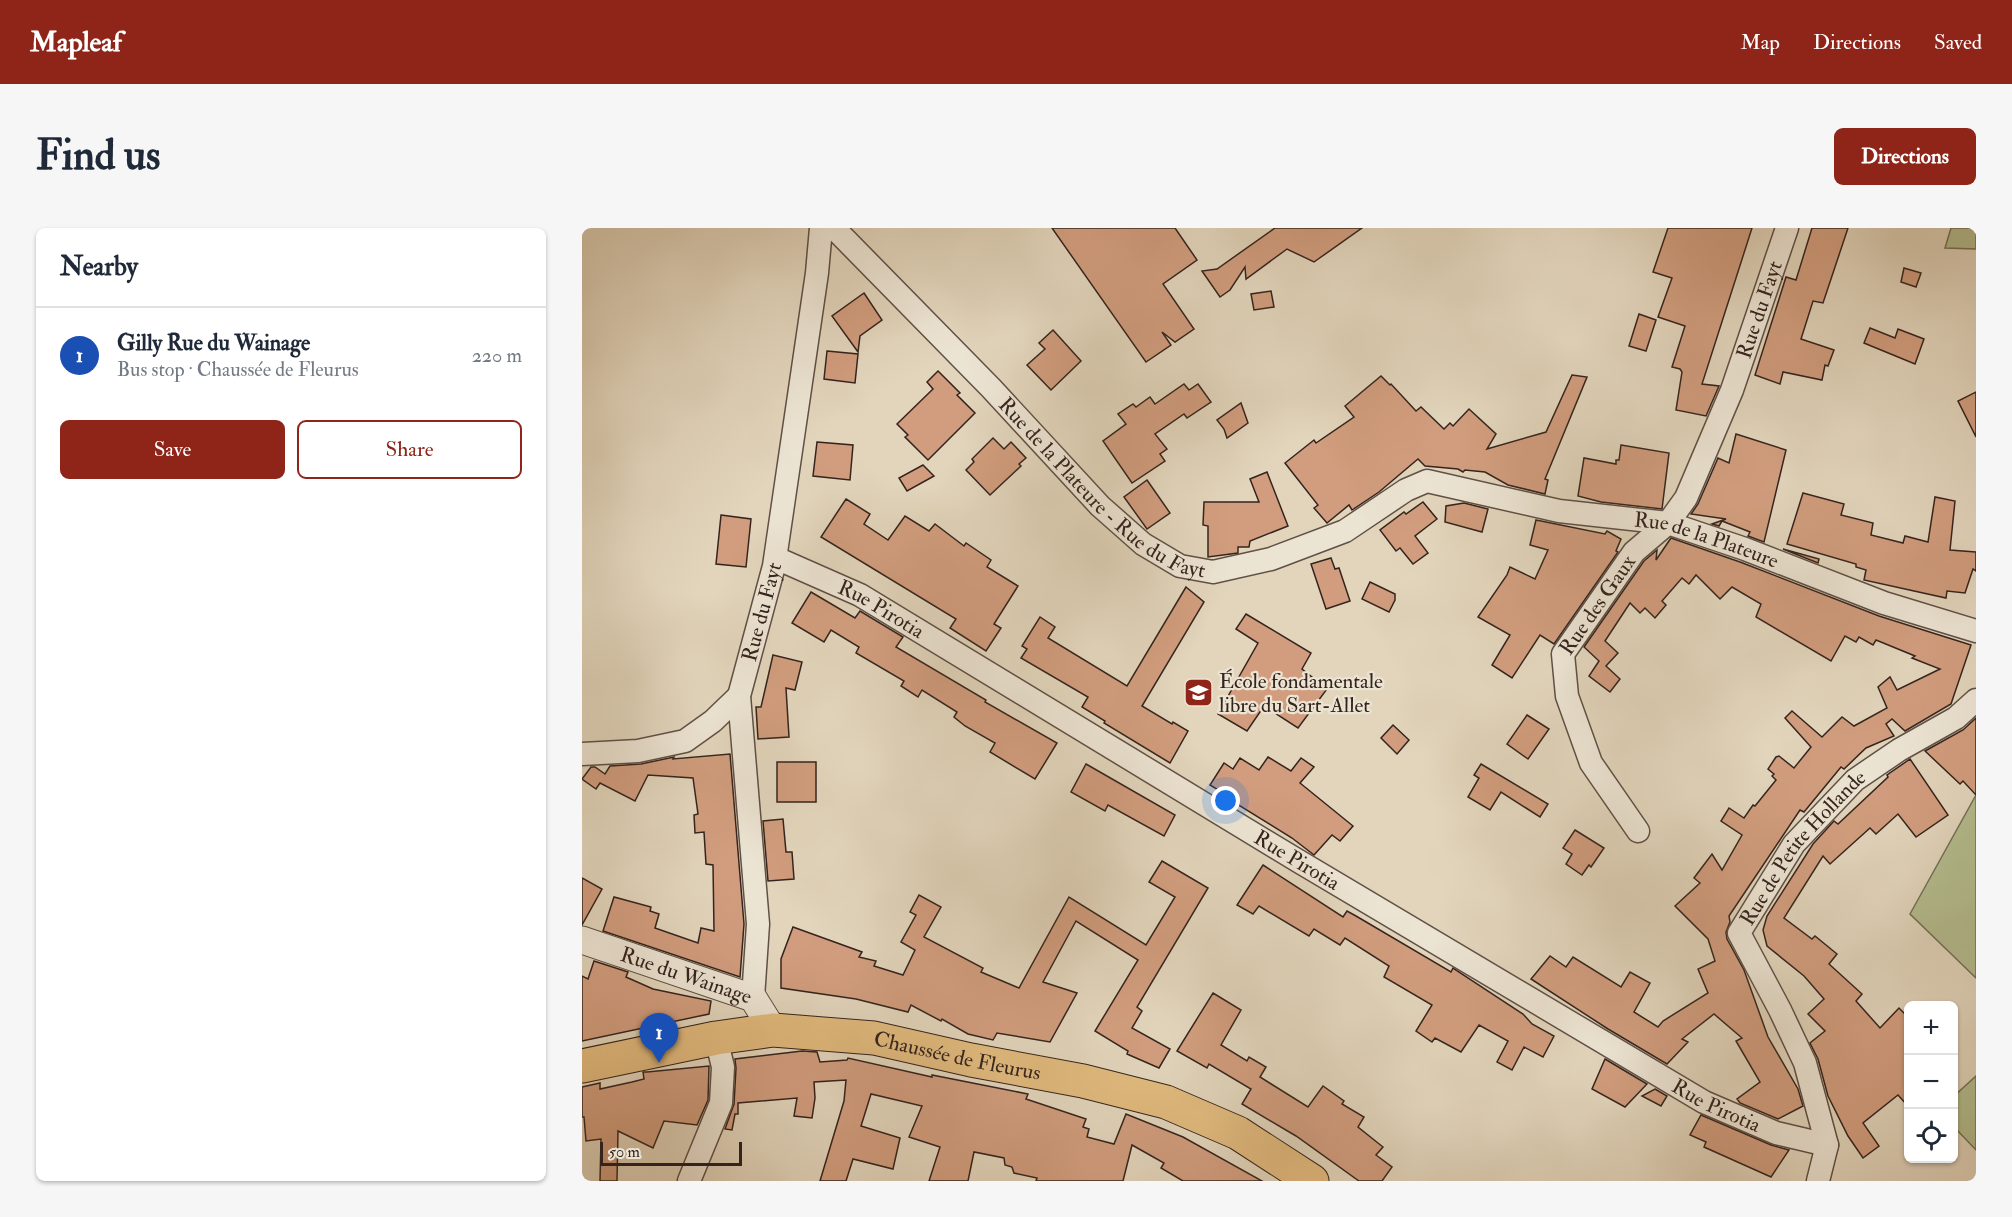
<!DOCTYPE html>
<html lang="en">
<head>
<meta charset="utf-8">
<style>
	:root { --surface:#fff; --page:#f6f6f7; --text:#1f2937; --muted:#747a83; --line:#e0e1e3; --accent:#8f2418 }
	body { margin:0; font-family:"IM FELL Double Pica",serif; background:var(--page); color:var(--text) }
	.controls { position:absolute; right:18px; bottom:18px; display:grid; overflow:hidden; border-radius:9px; box-shadow:0 2px 4px #0004 }
	.controls button { width:54px; height:54px; display:grid; place-items:center; padding:0; border:0; border-bottom:2px solid var(--line); background:var(--surface); color:var(--text); font:30px sans-serif }
	.scale { position:absolute; left:18px; bottom:15px; width:142px; box-sizing:border-box; padding-left:6px; border:3px solid #35241e; border-top:0; font-size:16px; line-height:21px; white-space:nowrap; color:#35241e; -webkit-text-stroke:4px #ece4d3; paint-order:stroke }
	.you { position:absolute; left:644px; top:573px; width:21px; height:21px; margin:-15px; border:4px solid #fff; border-radius:50%; background:#1a73e8; box-shadow:0 0 0 9px #1a73e833 }
	.badge { display:grid; place-items:center; width:39px; height:39px; border-radius:50%; background:var(--accent); color:#fff; font-size:20px; font-weight:700 }
	.pin { position:absolute; translate:-50% -50px; filter:drop-shadow(0 2px 3px #0008) }
	.pin::after { content:''; position:absolute; top:32px; width:21px; height:18px; background:inherit; clip-path:polygon(0 0,100% 0,50% 100%) }
	.list { margin:0; padding:0; list-style:none }
	h2 { display:flex; justify-content:space-between; align-items:center; height:78px; margin:0; padding:0 24px; font-size:26px }
	h2 small { font-size:20px; font-weight:400; color:var(--muted) }
	.list li { display:grid; grid-template-columns:39px 1fr auto; gap:18px; align-items:center; box-sizing:border-box; height:96px; padding:0 24px; border-top:2px solid var(--line) }
	.list b { display:block; font-size:22px; white-space:nowrap }
	.list p { margin:0; font-size:20px; white-space:nowrap; color:var(--muted) }
	.list em { font-size:20px; font-style:normal; color:var(--muted) }
	.actions { display:flex; gap:12px; padding:18px 24px }
	.actions a { flex:1; padding:14px 0; border:2px solid var(--accent); border-radius:9px; text-align:center; font-size:21px; color:var(--accent) }
	.actions .main { background:var(--accent); color:#fff }
	.icon { flex:none; width:33px; height:33px; fill:none; stroke:currentColor; stroke-width:2; stroke-linecap:round; stroke-linejoin:round }
	.map { position:relative; flex:none; width:1394px; height:953px; overflow:hidden; border-radius:9px }
	header { display:flex; align-items:center; gap:36px; box-sizing:border-box; height:84px; padding:0 30px; background:var(--accent); color:#fff }
	header strong { font-size:28px }
	nav { display:flex; gap:33px; margin-inline-start:auto; font-size:21px }
	.intro { display:flex; align-items:center; justify-content:space-between; box-sizing:border-box; height:144px; padding:0 36px }
	h1 { margin:0; font-size:42px }
	.button { padding:15px 27px; border-radius:9px; background:var(--accent); color:#fff; font-size:21px; font-weight:700 }
	main { display:flex; gap:36px; padding:0 36px }
	aside { flex:1; background:var(--surface); border-radius:9px; box-shadow:0 2px 4px #0004 }
	.map>svg:first-child { display:block }
</style>
</head>
<body>
<header>
<strong>Mapleaf</strong>
<nav><a>Map</a><a>Directions</a><a>Saved</a></nav>
</header>
<div class="intro"><h1>Find us</h1><a class="button">Directions</a></div>
<main>
<aside>
<h2>Nearby<small></small></h2>
<ul class="list">
<li><span class="badge" style="background:#1a4fb4">1</span><div><b>Gilly Rue du Wainage</b><p>Bus stop · Chaussée de Fleurus</p></div><em>220 m</em></li>
</ul>
<div class="actions"><a class="main">Save</a><a>Share</a></div>
</aside>
<div class="map">
<svg width="1394" height="953" viewBox="0 0 1394 953">
	<rect width="100%" height="100%" fill="#e2d5bc"/>
	<filter id="stains"><feTurbulence type="fractalNoise" baseFrequency=".00333" numOctaves="4"/><feColorMatrix values="0 0 0 0 .2 0 0 0 0 .09 0 0 0 0 .02 0 0 0 .5 -.17"/></filter>
	<radialGradient id="worn" r=".72"><stop offset=".6" stop-color="#630" stop-opacity="0"/><stop offset="1" stop-color="#630" stop-opacity=".3"/></radialGradient>
	<g fill="#b4bd8f" stroke="#747056" stroke-width="1.5">
		<path d="M1369,0H1394V21L1363,20Z"/>
		<path d="M1394,567V750L1328,686Z"/>
		<path d="M1394,848V922L1372,899V868Z"/>
	</g>
	<g fill="#d19d7e" stroke="#35241e" stroke-width="1.5">
		<path d="M470,0H593L615,32L581,56L612,101L593,114L580,104L589,117L564,134Z"/>
		<path d="M693,0H780L732,34L705,21L664,51L663,39L648,62L638,69L620,43L635,41Z"/>
		<path d="M1086,0H1170L1120,156L1137,158L1124,188L1094,182L1100,144L1098,141L1090,139L1103,98L1076,89L1090,50L1071,44Z"/>
		<path d="M1230,0H1266L1241,75L1231,73L1219,111L1252,122L1246,138L1243,137L1240,152L1201,144L1198,156L1173,147L1204,49L1214,52Z"/>
		<path d="M1322,40L1339,45L1334,59L1319,54Z"/>
		<path d="M689,63L692,79L672,82L669,66Z"/>
		<path d="M282,65L300,92L278,108L276,124L250,88Z"/>
		<path d="M1057,86L1074,92L1064,123L1047,118Z"/>
		<path d="M1288,100L1313,110L1316,101L1342,111L1333,136L1282,115Z"/>
		<path d="M471,102L499,133L469,162L445,137L463,121L457,115Z"/>
		<path d="M245,123L276,126L273,155L242,151Z"/>
		<path d="M356,143L378,165L375,167L393,185L346,232L323,209L326,207L315,196L351,161L345,154Z"/>
		<path d="M990,147L1005,149L963,251L966,252L963,266L926,257L903,244L883,242L881,244L876,241L843,238L836,231L797,264L770,282L767,277L745,295L732,280L736,277L703,235L732,212L734,215L772,189L763,178L799,148L808,157L809,156L834,183L839,179L862,201L868,195L871,198L887,181L914,206L905,221L964,204Z"/>
		<path d="M602,156L607,162L616,156L629,174L605,190L602,186L573,206L585,221L578,226L583,233L550,255L521,213L544,196L536,186L551,176L554,179L568,169L573,176Z"/>
		<path d="M1394,164V209L1376,173Z"/>
		<path d="M659,175L666,195L645,210L642,201L635,192Z"/>
		<path d="M1154,206L1204,222L1182,314L1166,308L1168,304L1140,293L1137,298L1130,296L1144,291L1109,286L1116,276L1136,230L1147,235Z"/>
		<path d="M411,210L422,221L429,214L444,230L437,236L439,238L408,267L384,242L392,234L390,231Z"/>
		<path d="M235,214L271,217L268,252L231,248Z"/>
		<path d="M1039,217L1087,225L1080,281L1019,274L996,268L1002,230L1034,236V232H1037Z"/>
		<path d="M341,237L352,248L325,263L317,250Z"/>
		<path d="M685,244L706,298L668,313L667,319H656V325L626,329V298L621,297L622,274H677L668,251Z"/>
		<path d="M565,252L588,285L565,301L542,269Z"/>
		<path d="M1221,265L1262,276L1259,287L1291,295L1289,307L1321,315L1323,308L1346,314L1353,269L1373,273L1368,322L1394,324V343L1391,341L1383,365L1365,363L1364,370L1282,352L1284,342L1274,339V336L1205,316Z"/>
		<path d="M264,271L288,286L282,296L306,312L323,288L347,303L353,296L382,318L384,315L409,332L405,339L436,358L412,396L419,400L404,423L368,400L374,391L239,309Z"/>
		<path d="M841,274L855,291L833,308L846,325L831,336L818,320L814,323L798,302L822,284L824,286Z"/>
		<path d="M882,275L906,281L900,304L863,294L864,278Z"/>
		<path d="M139,287L169,291L164,339L134,336Z"/>
		<path d="M954,292L1023,306L1025,303L1039,311L1034,323L1036,324L972,416L958,407L930,450L910,437L928,407L896,389L925,347L928,339L953,351L966,322L948,317Z"/>
		<path d="M1089,310L1158,334L1297,388L1389,417L1369,476L1323,503L1310,491L1304,496L1312,508L1284,520L1262,541L1259,539L1222,584L1218,582L1147,688L1148,694L1144,704L1145,711L1162,742L1186,809L1216,861L1221,878L1196,891L1158,875L1155,871L1178,854L1154,813L1160,810L1132,786L1100,811L1106,814L1085,836L1026,801L949,751L968,728L984,739L991,729L1039,759L1048,744L1068,755L1052,784L1076,799L1081,793L1126,765L1116,741L1133,733L1126,711L1093,678L1118,655L1112,650L1130,626L1140,642L1160,607L1139,593L1147,580L1162,590L1171,577L1173,578L1194,552L1190,548L1192,546L1186,541L1194,529L1197,528L1212,540L1229,519L1203,490L1210,483L1240,509L1260,489L1272,498L1305,480L1296,459L1308,449L1315,462L1358,441L1330,430L1333,428L1294,412L1291,417L1277,409L1274,414L1263,408L1249,433L1174,389L1179,376L1150,359L1138,371L1114,347L1107,356L1100,350L1080,373L1084,377L1073,390L1063,380L1058,385L1048,375L1023,413L1036,425L1024,438L1038,451L1028,464L1007,448L1017,433L1002,419L1062,333L1075,322L1074,332Z"/>
		<path d="M1201,321L1237,331L1236,335Z"/>
		<path d="M749,330L753,341L757,340L768,373L744,381L729,336Z"/>
		<path d="M788,354L813,366V372L807,384L780,371Z"/>
		<path d="M604,359L622,374L560,478L590,496L591,494L606,503L588,535L522,495L523,493L500,479L506,469L439,430L445,421L440,418L458,389L473,399L466,410L545,458Z"/>
		<path d="M229,364L273,390L278,383L321,409L314,419L404,472L403,474L475,515L453,551L408,524L413,515L383,498L372,489L375,484L340,462L336,469L319,458L322,453L274,425L277,419L249,402L242,414L210,395Z"/>
		<path d="M664,386L729,425L720,441L745,461L716,500L682,478L665,503L636,486L676,415L654,401Z"/>
		<path d="M191,427L220,434L213,462L204,460L207,509L176,511L174,479H179Z"/>
		<path d="M945,487L967,501L946,531L925,516Z"/>
		<path d="M1394,490V567L1381,553L1378,556L1343,523L1381,502Z"/>
		<path d="M811,497L827,512L815,526L799,510Z"/>
		<path d="M148,526L162,696L158,749L21,703L32,669L69,679L68,683L77,686L73,700L116,715L119,700L132,703L131,637L124,636L122,604L113,605L112,587L116,586L111,550L66,547L53,573L18,555L14,561L0,551L9,539H13L23,546L28,538L59,536L92,529L91,531Z"/>
		<path d="M686,529L709,543L719,530L732,539L718,555L771,598L758,613L750,607L732,627L710,610L637,565L638,563L628,557L642,535L651,541L658,530L677,542Z"/>
		<path d="M1328,531L1366,587L1334,609L1316,586L1294,606L1288,600L1248,636L1241,628L1202,690L1230,711L1233,708L1255,726L1247,736L1280,766L1274,773L1298,800L1317,780L1326,789V878L1316,867L1281,895L1297,918L1281,930L1266,908L1246,868L1236,831L1228,815L1243,803L1226,786L1242,771L1222,748L1185,718L1181,702L1185,688L1231,616L1252,593L1256,596L1306,549L1305,547Z"/>
		<rect x="195" y="534" width="39" height="40"/>
		<path d="M504,536L593,587L582,608L526,577L523,583L489,564Z"/>
		<path d="M899,536L966,576L958,589L919,564L908,582L886,569L897,550L892,547Z"/>
		<path d="M201,591L204,624H210L212,651L186,653L181,593Z"/>
		<path d="M993,602L1022,620L1009,639L1007,637L1000,647L984,636L990,626L981,620Z"/>
		<path d="M580,633L626,660L555,779L560,783L550,800L588,821L577,840L545,826L546,823L513,803L556,732L494,693L461,754L495,765L468,814L415,805L411,812L386,806L360,791L359,793L329,777L326,784L274,771L199,760V731L211,699L280,724L277,729L294,733L292,738L321,747L333,722L319,714L334,687L328,684L337,667L359,679L342,709L401,740L399,744L437,760L487,669L564,717L593,669L567,654Z"/>
		<path d="M681,637L761,689L765,683L774,688L869,744L871,740L941,786L950,796L972,808L961,829L942,819L930,842L915,834L926,813L897,797L879,824L853,810L850,814L834,803L850,777L802,749L807,738L763,710L758,717L732,701L727,708L677,678L671,686L655,677Z"/>
		<path d="M0,650L20,661L0,697Z"/>
		<path d="M12,733L46,744L44,749L71,761L129,773L127,786L0,813V748L6,751Z"/>
		<path d="M631,765L659,782L639,817L665,833L667,829L684,839L678,849L726,879L741,858L762,873L760,876L782,889L776,899L801,919L794,927L810,939L800,953H777L714,908L660,876L669,861L627,836L625,840L595,823Z"/>
		<path d="M220,823L235,824L238,834L265,832L266,830L350,849V847L446,866L444,871L504,891L501,899L507,901L505,909L532,916L544,886L601,909L680,953H601L579,940L582,935L550,917L541,953H454L455,950L432,945L430,939L423,937L422,930L392,924L386,953H347L358,919L327,909L340,878L289,866L279,898L318,910L311,941L271,931L264,953H238L262,873L264,852L232,854L233,870L230,890L212,888L215,870L156,875V886H153L150,902L143,901L152,876L154,840L153,831Z"/>
		<path d="M1023,831L1065,856L1043,879L1010,861Z"/>
		<path d="M127,838L126,872L115,897L82,893L71,920L36,903L35,953H18L19,911L4,913L2,889H0V859L18,855V861L50,854L62,851L61,844H65Z"/>
		<path d="M1073,861L1085,868L1079,878L1060,868Z"/>
		<path d="M1119,887L1189,917L1207,922L1189,949L1122,919L1124,914L1108,907Z"/>
	</g>
	<g fill="none" stroke-linecap="round" stroke-linejoin="round">
		<defs>
			<g id="minor">
				<path id="s1" d="M252,0L409,160L518,278L561,316L598,338L631,344L689,331L763,303L824,262L845,253L977,283L1086,295L1163,321L1302,375L1394,403"/>
				<path id="s2" d="M194,330L278,367L718,634L1122,874L1194,905L1245,917"/>
				<path d="M0,526L56,523L103,513L131,493L157,468"/>
				<path id="s3" d="M1056,603L1009,535L985,468L981,426L1052,324L1086,295L1104,270L1150,162L1205,0"/>
				<path id="s4" d="M171,770L176,696L157,468L192,338L235,45L239,0"/>
				<path d="M107,953L139,875L141,839L134,810"/>
				<path id="s5" d="M1236,953L1245,917L1223,835L1198,782L1157,705L1212,616L1273,552L1317,522L1374,490L1394,472"/>
			</g>
			<g id="tertiary">
				<path id="s6" d="M0,712L171,770L191,802"/>
			</g>
			<g id="primary">
				<path id="s7" d="M0,838L134,810L191,802L292,810L389,832L501,853L584,874L656,905L730,953"/>
			</g>
		</defs>
		<use href="#minor" stroke="#605046" stroke-width="25"/>
		<use href="#tertiary" stroke="#605046" stroke-width="29"/>
		<use href="#primary" stroke="#35241e" stroke-width="35"/>
		<use href="#minor" stroke="#ece4d3" stroke-width="22"/>
		<use href="#tertiary" stroke="#ece4d3" stroke-width="27"/>
		<use href="#primary" stroke="#e1ba7e" stroke-width="33"/>
	</g>
	<defs>
		<symbol id="school-square" viewBox="-11 -11 22 22"><rect x="-9" y="-9" width="18" height="18" rx="4" fill="#8f2418" stroke="#ece4d3"/><path d="M0-5L7-2L0 1L-7-2ZM-4 1L0 2.5L4 1V4Q0 6-4 4Z" fill="#fff"/></symbol>
	</defs>
	<g fill-rule="evenodd">
		<use href="#school-square" x="600" y="448" width="33" height="33"/>
	</g>
	<g text-anchor="middle" dominant-baseline="central" stroke-width="4.5" stroke-linejoin="round" paint-order="stroke">
		<g font-size="21" fill="#35241e" stroke="#ece4d3">
			<text stroke="none"><textPath href="#s3" startOffset="598">Rue du Fayt</textPath></text>
			<text stroke="none"><textPath href="#s1" startOffset="376">Rue de la Plateure - Rue du Fayt</textPath></text>
			<text stroke="none"><textPath href="#s1" startOffset="1040">Rue de la Plateure</textPath></text>
			<text stroke="none"><textPath href="#s3" startOffset="256">Rue des Gaux</textPath></text>
			<text stroke="none"><textPath href="#s2" startOffset="117">Rue Pirotia</textPath></text>
			<text stroke="none"><textPath href="#s4" startOffset="390">Rue du Fayt</textPath></text>
			<text stroke="none"><textPath href="#s5" startOffset="375">Rue de Petite Hollande</textPath></text>
			<text stroke="none"><textPath href="#s2" startOffset="603">Rue Pirotia</textPath></text>
			<text stroke="none"><textPath href="#s6" startOffset="110">Rue du Wainage</textPath></text>
			<text stroke="none"><textPath href="#s7" startOffset="381">Chaussée de Fleurus</textPath></text>
			<text stroke="none"><textPath href="#s2" startOffset="1089">Rue Pirotia</textPath></text>
		</g>
		<g font-size="21" fill="#35241e" stroke="#ece4d3" text-anchor="start">
			<text x="637" y="453">École fondamentale<tspan x="637" dy="24">libre du Sart-Allet</tspan></text>
		</g>
	</g>
	<rect width="100%" height="100%" filter="url(#stains)"/>
	<rect width="100%" height="100%" fill="url(#worn)"/>
</svg>
<div class="controls">
<button>+</button>
<button>−</button>
<button><svg class="icon" aria-label="locate" viewBox="0 0 24 24"><circle cx="12" cy="12" r="6"/><path d="M12 2v4M12 18v4M2 12h4M18 12h4"/></svg></button>
</div>
<div class="scale">50 m</div>
<div class="you"></div>
<div class="pin badge" style="left:77px;top:835px;background:#1a4fb4">1</div>
</div>
</main>
</body>
</html>
